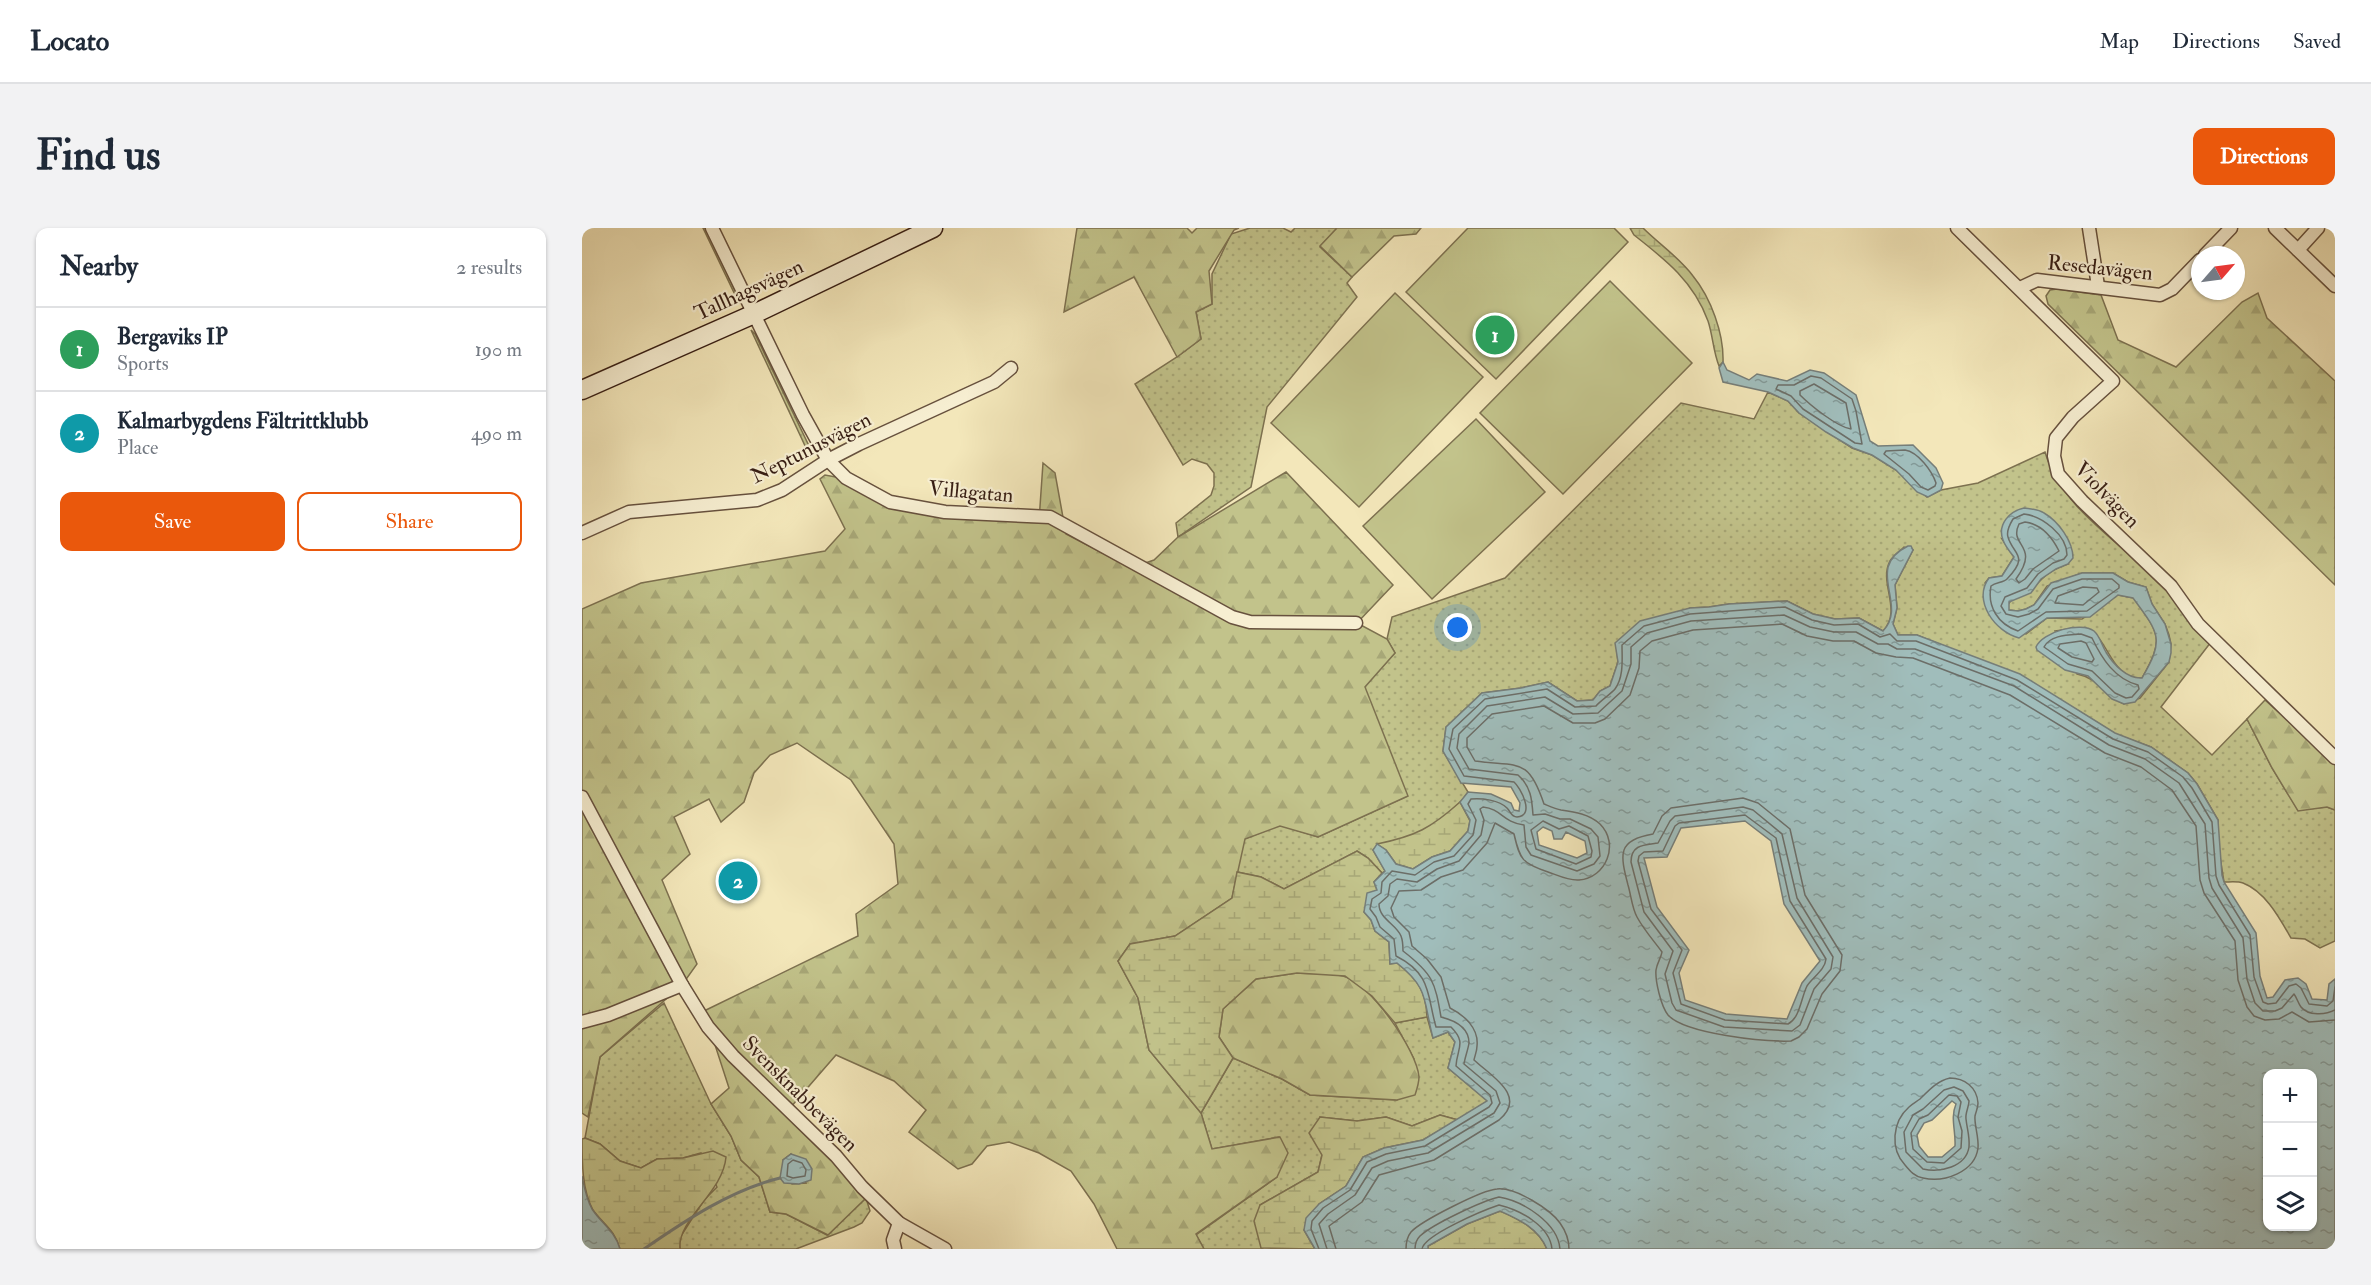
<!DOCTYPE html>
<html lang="en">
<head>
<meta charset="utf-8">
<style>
	:root { --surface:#fff; --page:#f2f2f3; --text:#1f2937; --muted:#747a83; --line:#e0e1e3; --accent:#ea580c }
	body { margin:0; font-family:"IM FELL Double Pica",serif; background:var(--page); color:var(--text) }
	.controls { position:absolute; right:18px; bottom:18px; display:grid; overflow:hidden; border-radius:12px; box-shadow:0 2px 4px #0004 }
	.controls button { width:54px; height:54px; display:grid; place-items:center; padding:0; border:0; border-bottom:2px solid var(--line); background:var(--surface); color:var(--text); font:30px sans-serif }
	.compass { position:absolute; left:1609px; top:18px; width:54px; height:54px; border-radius:50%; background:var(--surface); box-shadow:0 2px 4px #0004; rotate:62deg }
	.you { position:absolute; left:876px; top:400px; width:21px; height:21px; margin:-15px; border:4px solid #fff; border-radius:50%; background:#1a73e8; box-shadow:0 0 0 9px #1a73e833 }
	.badge { display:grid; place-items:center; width:39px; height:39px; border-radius:50%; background:var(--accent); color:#fff; font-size:20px; font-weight:700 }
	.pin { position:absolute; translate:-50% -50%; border:3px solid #fff; box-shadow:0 2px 6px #0006 }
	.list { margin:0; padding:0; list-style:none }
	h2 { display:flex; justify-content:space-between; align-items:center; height:78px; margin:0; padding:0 24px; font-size:26px }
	h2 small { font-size:20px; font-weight:400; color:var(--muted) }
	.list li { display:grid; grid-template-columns:39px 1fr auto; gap:18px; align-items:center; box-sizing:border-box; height:84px; padding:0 24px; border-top:2px solid var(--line) }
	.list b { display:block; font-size:22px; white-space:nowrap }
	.list p { margin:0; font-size:20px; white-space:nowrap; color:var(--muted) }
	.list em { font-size:20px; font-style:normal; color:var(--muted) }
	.actions { display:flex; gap:12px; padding:18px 24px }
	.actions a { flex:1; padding:14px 0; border:2px solid var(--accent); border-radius:12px; text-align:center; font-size:21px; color:var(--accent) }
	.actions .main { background:var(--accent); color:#fff }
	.icon { flex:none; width:33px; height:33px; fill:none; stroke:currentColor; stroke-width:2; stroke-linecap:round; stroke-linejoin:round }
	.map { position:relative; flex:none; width:1753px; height:1021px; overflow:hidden; border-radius:12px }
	header { display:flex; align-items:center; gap:36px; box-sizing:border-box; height:84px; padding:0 30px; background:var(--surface); border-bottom:2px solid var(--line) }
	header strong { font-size:28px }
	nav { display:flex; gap:33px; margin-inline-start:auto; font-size:21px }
	.intro { display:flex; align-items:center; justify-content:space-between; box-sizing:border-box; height:144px; padding:0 36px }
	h1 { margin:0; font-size:42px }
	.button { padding:15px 27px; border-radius:12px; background:var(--accent); color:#fff; font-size:21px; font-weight:700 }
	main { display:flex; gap:36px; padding:0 36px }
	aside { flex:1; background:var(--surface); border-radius:12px; box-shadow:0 2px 4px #0004 }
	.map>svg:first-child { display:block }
</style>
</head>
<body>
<header>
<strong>Locato</strong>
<nav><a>Map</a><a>Directions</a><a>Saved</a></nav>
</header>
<div class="intro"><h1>Find us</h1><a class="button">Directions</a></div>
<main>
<aside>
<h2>Nearby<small>2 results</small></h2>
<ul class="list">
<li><span class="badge" style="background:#2e9e5b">1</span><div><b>Bergaviks IP</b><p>Sports</p></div><em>190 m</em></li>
<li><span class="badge" style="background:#0f9aa8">2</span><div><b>Kalmarbygdens Fältrittklubb</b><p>Place</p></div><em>490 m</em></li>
</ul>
<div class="actions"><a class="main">Save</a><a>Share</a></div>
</aside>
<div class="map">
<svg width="1753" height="1021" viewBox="0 0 1753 1021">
	<defs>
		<pattern id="grass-dots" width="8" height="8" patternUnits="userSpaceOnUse" patternTransform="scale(1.5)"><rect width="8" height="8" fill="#c2c38b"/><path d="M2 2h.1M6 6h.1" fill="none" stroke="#a7a777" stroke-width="1.8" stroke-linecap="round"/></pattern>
		<pattern id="forest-firs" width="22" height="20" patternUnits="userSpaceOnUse" patternTransform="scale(1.5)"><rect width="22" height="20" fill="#c2c38b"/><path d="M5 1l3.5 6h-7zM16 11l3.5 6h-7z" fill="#a7a777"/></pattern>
		<pattern id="wetland-marsh" width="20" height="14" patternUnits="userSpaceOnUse" patternTransform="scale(1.5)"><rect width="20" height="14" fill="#c2c38b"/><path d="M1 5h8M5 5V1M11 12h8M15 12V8" fill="none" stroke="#a7a777"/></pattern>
		<pattern id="water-ripples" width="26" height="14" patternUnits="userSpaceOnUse" patternTransform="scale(1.5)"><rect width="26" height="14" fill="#a0bdbb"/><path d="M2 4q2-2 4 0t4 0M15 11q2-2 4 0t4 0" fill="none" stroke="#839997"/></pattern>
	</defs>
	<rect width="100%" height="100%" fill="#f3e7ba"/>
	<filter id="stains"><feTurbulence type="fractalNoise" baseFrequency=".00333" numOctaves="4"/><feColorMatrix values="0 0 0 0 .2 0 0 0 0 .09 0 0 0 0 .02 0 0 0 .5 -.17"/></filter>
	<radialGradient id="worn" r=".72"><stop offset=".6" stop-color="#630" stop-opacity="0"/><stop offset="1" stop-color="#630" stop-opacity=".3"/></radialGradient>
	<g fill="url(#grass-dots)" stroke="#7d7150" stroke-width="1.5" fill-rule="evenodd">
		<path d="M121,0H125L160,74L157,75Z"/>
		<path d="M668,0H701L709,4L713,0H755L738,19L770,49L765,55L775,69L685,179L669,259L596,309L594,295L629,267L632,258V245L625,236L610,231L601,237L553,156L595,129L619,111L614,84L630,76V46L649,6Z"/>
		<path d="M169,102L173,106L229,222H225Z"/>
		<path d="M1186,164L1206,173L1217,185L1270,220L1290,227L1314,242L1345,269L1359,262L1396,255L1463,224C1479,279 1536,313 1575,351C1595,370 1612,394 1629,414L1579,479L1630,527L1665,491L1690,540L1716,582L1745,579L1753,582V713L1738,720L1723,711L1709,710C1698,691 1684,664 1661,655C1656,653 1648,654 1642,654L1636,616V592L1615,556L1606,545L1569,519L1533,506L1495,482L1399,433L1335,407H1316L1311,396L1315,380L1313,357L1331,322L1322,319C1318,323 1311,328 1308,333C1296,355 1321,382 1301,403L1277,390L1253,391L1231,386L1205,373L1147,376L1127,379L1108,380L1034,415L1036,434L1028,458L1018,463L1011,472L995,473L966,454L939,460L900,465L864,499L861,523L886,564C876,581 845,603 826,610C814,614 799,612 791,622L803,643L800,645L786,630L775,623L702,661L679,649L655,644L662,611L698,597L736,609L825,568L782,459L813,425L805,411L810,389L923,350L1099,175L1172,191ZM1420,311L1486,336C1477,339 1468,343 1461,350C1450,360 1446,368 1430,371L1425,378L1427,382L1436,383L1444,381L1452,377L1465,358L1500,345H1531L1546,354L1564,359L1570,376L1583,396L1587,407L1589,416L1587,434L1558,470L1542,476C1522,467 1516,450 1495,446L1473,403C1483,402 1498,397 1506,401C1526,409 1529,452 1560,450C1583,410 1577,406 1552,370L1536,367L1500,391L1465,390L1444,406L1403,355L1407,350L1420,348L1432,329Z"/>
		<path d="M82,775L129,876L149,908L159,932L177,949L188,984L204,986L245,1007L284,970L288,983L280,995L272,999L214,1021H98L97,1011L122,972L135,959L119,925L101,930L75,931L59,940L38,933L18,916L3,910L18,829Z"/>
		<path d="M845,789L851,810L866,804L873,814L866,840L906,873L876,892L858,887L830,898L804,889L775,893L738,889L740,927L736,944L678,977L679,1019L681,1021H622L614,1007L695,949L697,909L630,921L619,885L651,830L700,851L728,867L815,872L832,831L813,795Z"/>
	</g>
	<g fill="url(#forest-firs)" stroke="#7d7150" stroke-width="1.5" fill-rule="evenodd">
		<path d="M495,0H605L610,5L615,0H657L652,2L627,43L630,76L614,84L619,111L595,129L552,49L482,84Z"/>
		<path d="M755,0H839L834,6L812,8L770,49L738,18Z"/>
		<path d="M1475,61L1519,67L1536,112L1594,139L1660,74L1676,65L1685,90L1753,153V357L1466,76L1464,68L1468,62Z"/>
		<path d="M461,235L473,245L484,306L549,340L572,332L596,309L704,244L811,357L775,395L805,411L813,425L783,459L826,568L736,609L698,598L663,611L650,670L593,708L548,716L536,733L556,770L567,822L619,885L630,921L698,909L706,925L695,949L614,1006L622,1021H535L512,976L489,943L457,925L427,914L405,918L390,936L376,941L327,904L344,882L312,853L254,827L208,880L284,970L246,1007L204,986L188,984L177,949L159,932L149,908L129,876L147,860L122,783L276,708L274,686L316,656L312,616L269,552L215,515L188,527L172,545L162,574L139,594L127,571L92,589L108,626L80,652L115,736L100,757L18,829L6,889L0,885V381L59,355L243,323L263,301L238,251L243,247L259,250L305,278L457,293ZM209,926L224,955L210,956L201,932Z"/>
		<path d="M1683,472L1753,535V582L1745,579L1716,583L1690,540L1665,491Z"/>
		<path d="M715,745C729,746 747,745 761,748C787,754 835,822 837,849C837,854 835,861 833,867L815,872L728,867L700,851L651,830L637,809L641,781L674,751Z"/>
	</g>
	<g fill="url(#wetland-marsh)" stroke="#7d7150" stroke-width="1.5">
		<path d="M1048,0H1061C1077,16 1098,30 1111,48C1129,70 1142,106 1141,134L1137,138C1131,123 1131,108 1126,93C1112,54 1084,32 1052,7Z"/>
		<path d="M878,574L888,593L886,603L868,623L850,629L831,641L814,636L804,622L795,616C834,608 849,600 878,574Z"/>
		<path d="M775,623L786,630L800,645L792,654L795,662L782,684L789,692L793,703L807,714L808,736L815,735C835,751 844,762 845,789L813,795L790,768L763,748L715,745L674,751L641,781L637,809L651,830L619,885L567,822L556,770L536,733L548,716L593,708L650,670L655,644L679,649L702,661Z"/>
		<path d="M858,887L876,892L841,912L802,920L781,929L764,958L737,976L722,1002L733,1021L679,1020L672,993L678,977L736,944L740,927L727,905L738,889L775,893L804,889L830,898Z"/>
		<path d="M3,910L18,916L38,933L59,940L75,931L101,930L131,923L144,929C141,965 95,991 98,1021H38C33,1002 21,996 11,982C0,962 0,934 0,911Z"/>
		<path d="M918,983C938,992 956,1000 965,1021H846V1018L885,996Z"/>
	</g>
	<g fill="#c2c38b" stroke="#7d7150" stroke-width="1.5">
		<path d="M886,0H1032L1046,14L914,151L824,64Z"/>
		<path d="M1028,53L1110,135L981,266L898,185Z"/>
		<path d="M813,65L901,149L777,279L689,195Z"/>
		<path d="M894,191L963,264L850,371L781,298Z"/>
	</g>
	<g fill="url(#water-ripples)" stroke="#767e79" stroke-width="1.5" fill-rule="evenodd">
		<path d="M1141,134L1145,142L1167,152L1175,146L1205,153L1228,142L1242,145L1274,167L1288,213L1296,218L1331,217L1354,240L1361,255L1359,262L1346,269L1335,264L1314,242L1290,227L1271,220L1244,204L1217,185L1206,173L1186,164L1141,154L1137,140Z"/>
		<path d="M1442,280C1449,281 1456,281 1462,285C1476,293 1491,313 1491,330L1486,336L1474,341L1459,351L1449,365L1427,374V382L1436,383L1444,381L1452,377L1469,355L1500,345H1531L1546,354L1564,359L1570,376L1583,396L1589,416V425L1587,434L1553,474L1542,476L1530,471L1506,448L1483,442L1455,422L1454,419C1460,404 1499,393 1512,403C1518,408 1520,418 1524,424C1531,436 1545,451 1560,450C1583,411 1577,405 1551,370L1536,367L1508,389L1465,390L1437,410C1413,404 1390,372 1407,350L1420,348L1432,329C1428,324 1423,318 1421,312C1415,296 1428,283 1442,280Z"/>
		<path d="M1326,318H1329L1331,322L1313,357L1315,380L1311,396L1316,407H1335L1438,446L1533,505L1569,519L1606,545L1615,556L1636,592L1640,647L1642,654L1674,705L1678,748L1685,770L1691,769L1703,752L1716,750L1724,756L1730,771L1745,772L1747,756L1753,751V1021H965C956,1000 938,992 918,983L885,996L846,1018V1021H733L722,1002L724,990L737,976L764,958L781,929L802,920L841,912L905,873L866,840L873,814L866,804L851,810C841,773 848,761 815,735L808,736L807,714L793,703L789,692L782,684L785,665L795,662L792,654L803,643L791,622L795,616L804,622L814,636L831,641L850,629L868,623L886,603L888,592L878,574L886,564L909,566L929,575L932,582L937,583L938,575L929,559L879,555L861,523L864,499L900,465L939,460L966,454L995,473L1011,472L1018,463L1028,458L1036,434L1033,415L1058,393L1108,380L1127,379L1147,376L1205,373L1231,386L1253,391L1277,390L1301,403C1327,376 1281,340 1326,318ZM1163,593L1189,613L1202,676L1238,733L1220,755L1205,791L1144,786L1103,772L1097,745L1107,722L1075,679L1062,630L1085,629L1099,600ZM961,599L970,603L972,611H980L984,604L1003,613L1005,625L995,630L957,617L955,604ZM1686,846H1730V998H1686ZM1370,873L1374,876C1368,890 1374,903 1373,918L1360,929H1346L1337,918L1335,907L1342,895L1350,892Z"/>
		<path d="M209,926L224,931L230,941L229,952L217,956L202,955L198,950L201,932Z"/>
		<path d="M0,948C2,959 4,970 10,981C19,995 33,1003 38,1021H0Z"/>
	</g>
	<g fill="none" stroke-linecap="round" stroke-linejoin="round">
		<g stroke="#6c6e68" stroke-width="1.5">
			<path d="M1229,148L1239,150L1270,171L1274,183L1280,216L1273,215L1221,181L1209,168L1194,161L1196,157H1212Z"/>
			<path d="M1232,156L1264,175L1269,201C1255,199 1228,177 1218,167V163Z"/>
			<path d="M1323,222C1336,224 1350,243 1354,255L1353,258L1346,262L1339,259L1327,246L1302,226L1304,223Z"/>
			<path d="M1442,286C1460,288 1485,307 1485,327L1482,331L1471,335L1456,346L1445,360L1423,369L1419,378L1424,386L1436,389L1447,386L1456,381L1471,361L1500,351H1530L1537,357V360L1505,383L1464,384L1436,403C1416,396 1405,379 1409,358C1414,354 1421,355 1425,351C1448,327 1431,327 1426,309C1424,303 1428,296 1431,291Z"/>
			<path d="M1443,294C1459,296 1470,309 1477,323L1451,341L1443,351L1437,355L1434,351C1459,316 1426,319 1437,296Z"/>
			<path d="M1501,359L1515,360L1517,364L1501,377L1473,375L1476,368Z"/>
			<path d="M1499,406L1510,410C1520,431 1533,451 1556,457L1557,461L1550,469L1544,470L1533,465L1510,443L1486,436L1462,419C1468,407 1486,407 1499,406Z"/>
			<path d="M1499,413L1504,415L1512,431L1510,434L1490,429L1476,420L1478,416Z"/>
			<path d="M1161,570L1176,575L1208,601L1223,667L1260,727L1258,743L1240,766L1225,801L1217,809L1209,813C1183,814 1103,806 1086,787C1079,778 1073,753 1074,742C1075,735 1079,730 1080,724C1072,713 1062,702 1055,689C1050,680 1049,667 1046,657C1038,626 1035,612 1071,606L1080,588L1089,580Z"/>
			<path d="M1161,579L1171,582L1200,606L1215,670L1251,729L1249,741L1232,761L1218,797L1210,803L1142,799L1094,782L1090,775L1083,746L1091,723L1062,684L1049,634C1049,616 1063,617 1076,615L1088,593L1093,588Z"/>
			<path d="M1163,587L1194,610L1208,673L1244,731C1243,742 1231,749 1225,758C1219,770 1218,790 1206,796L1143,792L1099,776L1091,745L1100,722L1069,681L1056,633L1057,628L1062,624L1081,623L1093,598L1097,595Z"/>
			<path d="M961,593L977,601L987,598L1006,608L1010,623L1009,629L994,636L954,621L949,602Z"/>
			<path d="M1368,850C1382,850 1395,859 1396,875C1396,880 1394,883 1393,888C1392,896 1397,909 1396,920C1393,944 1362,955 1341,950C1333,949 1328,943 1323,937C1308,921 1310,894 1327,879C1330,876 1334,874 1338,871C1347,862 1355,853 1368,850Z"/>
			<path d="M1372,859L1381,863L1387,873C1387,879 1383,885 1384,891C1385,901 1388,909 1387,919C1384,939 1358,945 1341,941L1324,924L1322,904L1331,887L1341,881L1362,862Z"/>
			<path d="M1367,867L1375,868L1379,874L1376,889L1380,903L1379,920L1362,935L1345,934L1331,921L1329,905L1337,891L1346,887Z"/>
			<path d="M211,932L220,935L224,942L223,948L211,950L205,948L206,936Z"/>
			<path d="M737,1021L729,1001L730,993L741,980L768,962L785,934L804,926L843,918L907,879L910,875L908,867L874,838C875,820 885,815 869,799H854C845,768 850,746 814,728L812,711L798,699L794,689L788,681L790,671L799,665L800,654L810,643L833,647L852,634L872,628L891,607L894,592L886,576L889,571C900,570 917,572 925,580C929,584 929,589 935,589C954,588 938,559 932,554L882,548L867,521L871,501L903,471L965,461L993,479L1014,478C1018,473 1030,465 1033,461C1042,449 1040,431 1040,417L1062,398L1108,386L1203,379L1230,392L1252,397L1276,396L1298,409L1308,406L1315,413H1334L1435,452L1531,511L1566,524L1601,549L1610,560L1630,594L1634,648L1637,657L1668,707L1672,749L1681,774L1686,776L1694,775L1707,758L1714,756L1719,760L1727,776L1745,778L1751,773L1753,759"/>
			<path d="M745,1021L737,996L746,986L773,967L790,940L806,933L846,925L912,885L918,875L914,863L882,836C883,829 886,822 887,815C887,799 871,792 859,789C853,754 851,746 821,723C821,718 821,713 819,708C814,696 797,691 797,676L806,668L808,656L815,651L835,654L855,641L877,633L899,607L902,592L898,581L901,579C920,581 920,594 942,597L944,619L949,627L995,643L1012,636L1018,628L1016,609L1009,601L988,591H978L963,586L951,587C950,572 949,558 936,547L887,541L875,520L877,506L905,478L963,469L991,486L1016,485L1040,463L1049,436V419L1065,405L1109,393L1202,387L1228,399L1252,404H1274L1296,416H1306L1315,421H1333L1432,458L1527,517L1563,531L1597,555L1623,596L1627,650L1630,660L1661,710L1665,751L1673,775L1681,783H1693L1700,780L1712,766C1715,770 1716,775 1719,779C1726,788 1744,787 1753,782"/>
			<path d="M754,1021L747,998L780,974L797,947L852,932L917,892C946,868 909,848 892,832C893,827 895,823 895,818C897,800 882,787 868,780L859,749L845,731L830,718L827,704L812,689L809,680L817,663L839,662L859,649L881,642L905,615L913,595L932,606C938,632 940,635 966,644C975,647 987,653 997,652C1024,650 1038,616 1018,596C1007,586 993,584 979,582C974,581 967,578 962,576C946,528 936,539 893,533L885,519V510L910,486L962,478L991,495H1013L1023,491L1048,467L1057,440L1058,423L1070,413L1111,402L1200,396L1225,408L1251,413H1272L1294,425L1314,429L1331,430L1428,467L1523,525L1559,539L1590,562L1614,598L1618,652L1622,665L1653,713L1656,752L1665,779L1672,788L1683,792L1697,791L1710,784L1727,794L1753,792"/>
			<path d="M824,1021C824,1015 825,1009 829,1004C839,993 900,962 915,961C933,959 968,981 978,995C983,1002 987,1012 987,1021"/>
			<path d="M833,1021C833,1016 834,1012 838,1008C851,996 900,973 917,969C941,973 976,995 978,1021"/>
			<path d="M840,1021C842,1007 902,982 917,977C938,982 968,998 970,1021"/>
		</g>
		<path stroke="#767e79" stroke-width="3" d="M62,1021C104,992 149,962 198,950"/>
		<defs>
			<g id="street">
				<path d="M130,0L221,187L246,232L264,250L308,274L363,284L468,289L650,389L668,394L774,395"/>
				<path d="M1375,0L1531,153L1491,189L1474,210L1472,228L1476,246L1500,273L1589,358L1616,396L1753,530"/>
				<path d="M1507,0L1516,58"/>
				<path d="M1693,0L1753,58"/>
				<path d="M1716,22L1736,0"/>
				<path d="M1623,27L1649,0"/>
				<path d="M1438,60L1455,52L1578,67L1590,61L1618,32"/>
				<path d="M0,305L47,284L175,272L200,262L246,232L277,216L412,154L429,140"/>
				<path d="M0,569L100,757L126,799L151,828L254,928L280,959L317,995L363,1021"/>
				<path d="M0,794L26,787L100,757"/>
				<path d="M313,1021L311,1012L317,995"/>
			</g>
			<path id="secondary" d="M0,162L172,86L351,0"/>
		</defs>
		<use href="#street" stroke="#67513e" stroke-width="15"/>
		<use href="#secondary" stroke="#381f15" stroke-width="21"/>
		<use href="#street" stroke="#f7efd2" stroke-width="12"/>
		<use href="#secondary" stroke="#f7efd2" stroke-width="18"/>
	</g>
	<g text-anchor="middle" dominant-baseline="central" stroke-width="4.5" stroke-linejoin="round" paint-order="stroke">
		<g font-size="21" fill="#381f15" stroke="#f7efd2">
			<text transform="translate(1518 40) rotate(6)">Resedavägen</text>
			<text transform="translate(167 62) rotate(-25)">Tallhagsvägen</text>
			<text transform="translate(229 220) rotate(-27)">Neptunusvägen</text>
			<text transform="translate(389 264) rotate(5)">Villagatan</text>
			<text transform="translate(1525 267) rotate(46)">Violvägen</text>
			<text transform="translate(218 866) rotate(45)">Svensknabbevägen</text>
		</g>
	</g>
	<rect width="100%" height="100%" filter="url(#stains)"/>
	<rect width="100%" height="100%" fill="url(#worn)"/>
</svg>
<div class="controls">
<button>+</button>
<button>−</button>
<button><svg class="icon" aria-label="layers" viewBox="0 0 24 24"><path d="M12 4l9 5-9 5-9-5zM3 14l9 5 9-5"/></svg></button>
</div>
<svg class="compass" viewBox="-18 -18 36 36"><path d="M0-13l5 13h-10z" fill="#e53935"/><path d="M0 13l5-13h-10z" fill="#747a83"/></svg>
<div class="you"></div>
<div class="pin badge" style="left:913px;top:107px;background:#2e9e5b">1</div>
<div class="pin badge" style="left:156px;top:653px;background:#0f9aa8">2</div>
</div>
</main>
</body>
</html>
